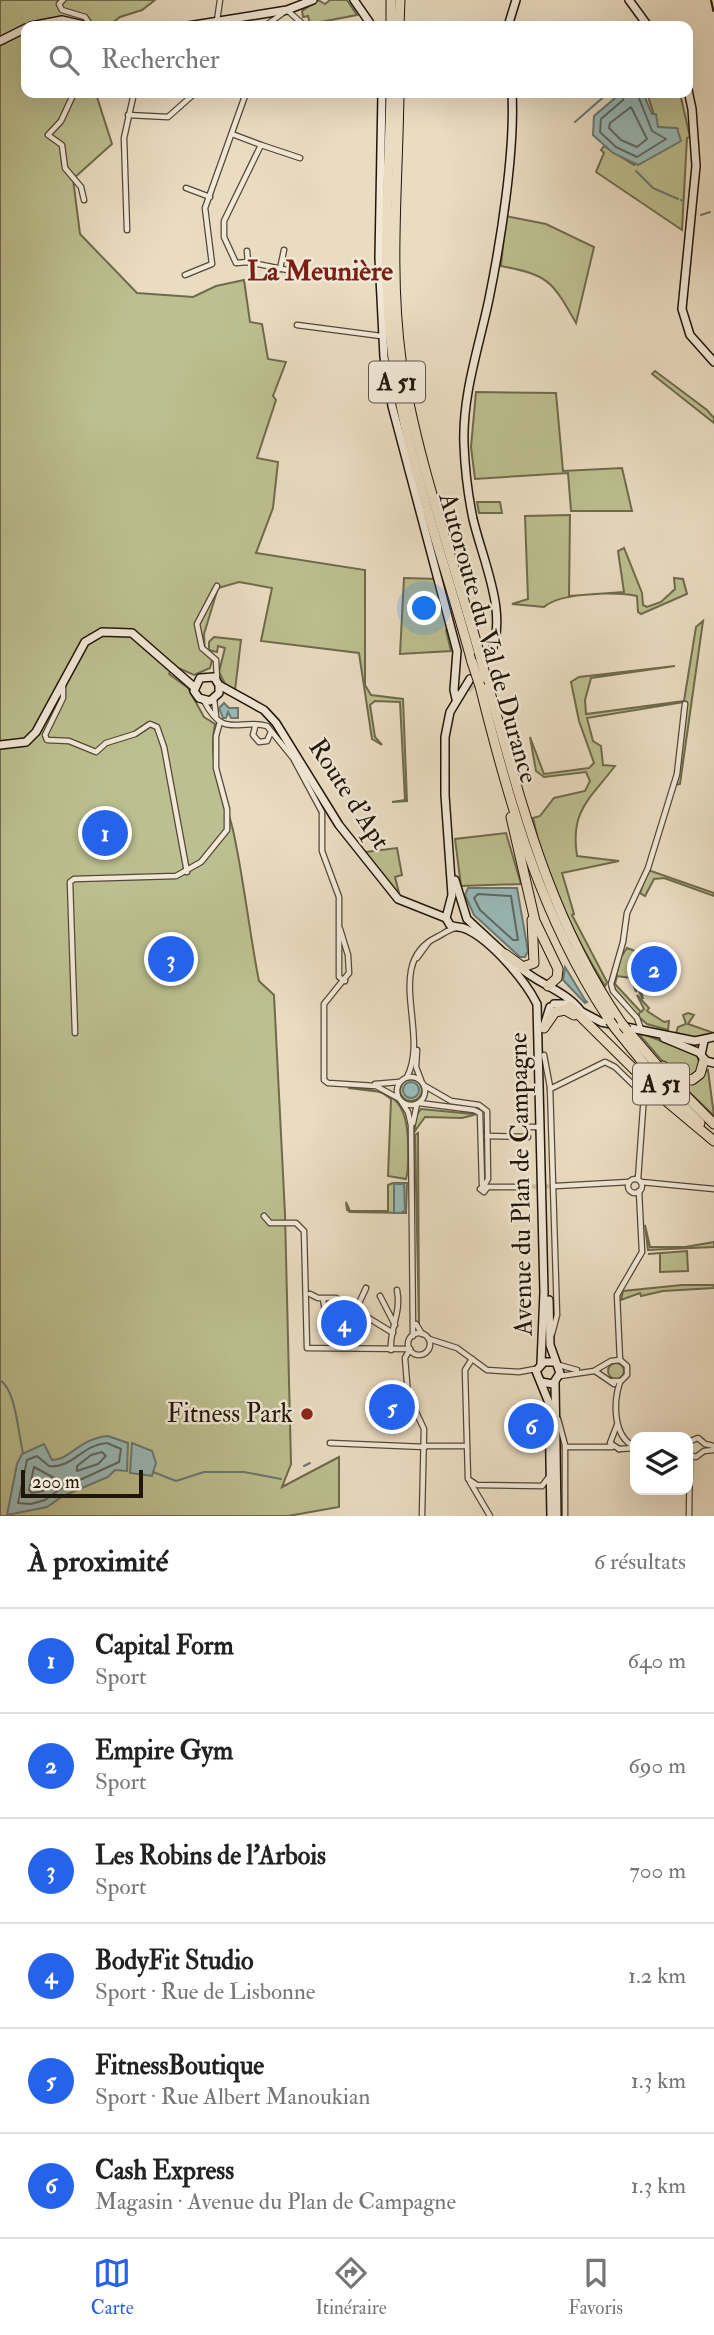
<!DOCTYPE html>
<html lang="fr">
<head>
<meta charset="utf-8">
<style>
	:root { --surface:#fff; --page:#f6f6f6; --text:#222; --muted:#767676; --line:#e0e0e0; --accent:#2563eb }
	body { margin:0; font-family:"IM FELL Double Pica",serif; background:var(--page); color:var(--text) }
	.controls { position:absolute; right:21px; bottom:21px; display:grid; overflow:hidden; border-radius:14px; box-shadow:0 7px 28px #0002 }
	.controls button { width:63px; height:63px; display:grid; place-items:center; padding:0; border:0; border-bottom:2px solid var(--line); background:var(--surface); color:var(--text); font:35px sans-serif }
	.scale { position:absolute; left:21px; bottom:18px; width:122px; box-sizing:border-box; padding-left:7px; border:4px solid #21160a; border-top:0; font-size:19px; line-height:24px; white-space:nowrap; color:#21160a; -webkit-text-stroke:5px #f1e8d7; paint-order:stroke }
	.you { position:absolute; left:425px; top:609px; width:24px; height:24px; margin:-18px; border:5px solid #fff; border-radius:50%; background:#1a73e8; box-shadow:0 0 0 10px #1a73e833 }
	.badge { display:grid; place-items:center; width:46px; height:46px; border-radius:50%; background:var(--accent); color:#fff; font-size:23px; font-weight:700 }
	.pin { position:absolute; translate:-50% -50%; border:4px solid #fff; box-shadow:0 2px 7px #0006 }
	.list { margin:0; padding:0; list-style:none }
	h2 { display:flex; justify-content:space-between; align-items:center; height:91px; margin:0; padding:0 28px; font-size:30px }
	h2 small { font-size:23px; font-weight:400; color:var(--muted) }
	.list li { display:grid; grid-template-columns:46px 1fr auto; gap:21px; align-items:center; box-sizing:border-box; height:105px; padding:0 28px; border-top:2px solid var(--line) }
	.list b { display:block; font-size:26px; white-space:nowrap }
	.list p { margin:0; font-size:23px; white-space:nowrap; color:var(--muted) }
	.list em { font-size:23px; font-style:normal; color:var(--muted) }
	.icon { flex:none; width:38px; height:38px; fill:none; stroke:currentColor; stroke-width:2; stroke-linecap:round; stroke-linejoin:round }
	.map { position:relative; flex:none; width:714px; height:1516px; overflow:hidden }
	.search { position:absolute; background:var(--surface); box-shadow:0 7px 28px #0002; left:21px; right:21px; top:21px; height:77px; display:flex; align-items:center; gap:18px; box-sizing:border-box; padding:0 24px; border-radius:14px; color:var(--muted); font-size:26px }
	.sheet { height:721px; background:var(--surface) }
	nav { display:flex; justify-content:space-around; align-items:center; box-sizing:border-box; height:98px; border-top:2px solid var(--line); background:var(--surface); font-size:19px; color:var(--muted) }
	nav a { display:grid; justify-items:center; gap:4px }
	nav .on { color:var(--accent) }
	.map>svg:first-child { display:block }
</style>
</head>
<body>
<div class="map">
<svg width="714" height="1516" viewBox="0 0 714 1516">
	<rect width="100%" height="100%" fill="#eadcc1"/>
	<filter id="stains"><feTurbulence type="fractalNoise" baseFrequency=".00286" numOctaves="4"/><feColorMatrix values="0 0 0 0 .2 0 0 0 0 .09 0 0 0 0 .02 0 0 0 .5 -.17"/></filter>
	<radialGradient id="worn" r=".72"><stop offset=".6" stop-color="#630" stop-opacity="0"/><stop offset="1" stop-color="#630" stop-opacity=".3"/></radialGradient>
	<g fill="#bcbf8f" stroke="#6e6a4c" stroke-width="2">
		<path d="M0,0H155L142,10L120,17L108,26H26V93L96,94L112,144L73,179L80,234L137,293L193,297L216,286L244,280L250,322L262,324L268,359L286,362L273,396L276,400L257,458L278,462L273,508L256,553L365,570V685L371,695L403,699L407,801L392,802L405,800L400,702L375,701L370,705L375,737L382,745L372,739L359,653L261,641L272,588L239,582L218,588L204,634L205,653L212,660L210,668L194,675L174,666L169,674L188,688L204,717L215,724C207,764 224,793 233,830C244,880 249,931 259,981L274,995L285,1214L291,1464L282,1487L339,1457V1507L288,1516H0Z"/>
		<path d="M318,0L325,4L330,0H347L357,15L310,24L308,16L303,17L302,11Z"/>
		<path d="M647,93H680L690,137L687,138L682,230L596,172L604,153L601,150L604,146L634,165L677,129L658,127Z"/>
		<path d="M506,216L546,224L594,247L576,323C552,281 549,275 501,266Z"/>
		<path d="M655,371L707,410L714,418V423L652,374Z"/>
		<path d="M476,392L556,393L563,471L622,468L632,511H571L568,473L475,479L471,447Z"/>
		<path d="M477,502H500L502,513H479Z"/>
		<path d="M570,515L569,596L624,592L618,551L624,548L642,593L643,605L647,607L661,602L675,589L674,578L683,579L687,594L641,614L638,612L637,596C615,592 561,592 544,607L512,604L528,599L525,516Z"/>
		<path d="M404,578L438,579L449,623L446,630L451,651L400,654Z"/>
		<path d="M703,621L680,784L675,785L687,705L684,702L587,718L593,741L601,746L603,765L615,766C589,800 570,811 577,856L619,861L562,873L574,914L572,915L607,982L605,986C573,934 545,878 533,818L540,816L554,798L585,791L590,781L586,772L544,777L536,771L530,737L544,774L589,768L594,763L579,721L571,682L579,677L675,666L591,678L585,700L586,714L684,701L696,627Z"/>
		<path d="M214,637L241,640L235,690L225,684L219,672L225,648L218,646L217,652L209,650V642Z"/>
		<path d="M506,833L521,884L461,886L455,839Z"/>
		<path d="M397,848L402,875L395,877L400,897L365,852Z"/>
		<path d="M648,870L714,893V896L664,878L654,879L645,896L640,893Z"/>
		<path d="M627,948L674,966L638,954L635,963L643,999L636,986V992L631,978L617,976L615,984L641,1012L644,1009L637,995L649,1008L647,1011L664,1022L669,1021L668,1030L647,1024L639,1017V1014L637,1016L613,987L621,957Z"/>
		<path d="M688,1013L694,1015L688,1024L714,1033L696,1038L676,1033L678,1027L686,1024L683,1015Z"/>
		<path d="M637,1032L697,1054L700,1066L692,1077H684L663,1062Z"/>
		<path d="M708,1070L714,1116L680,1083H691Z"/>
		<circle cx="411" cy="1090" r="11"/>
		<path d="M348,1088C393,1089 408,1100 408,1146C408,1157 409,1169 406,1179L388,1176L391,1099L381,1092Z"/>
		<path d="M421,1109L473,1114L474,1115L462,1118L425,1117L415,1131V1117Z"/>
		<path d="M418,1133L419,1324L415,1135Z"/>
		<path d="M393,1183H407L406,1213L350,1212L347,1210L346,1202L350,1211H388V1185Z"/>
		<path d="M645,1225L650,1247H685L714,1242V1247L648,1250Z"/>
		<path d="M687,1251L688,1271L660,1272V1253L648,1254Z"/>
		<path d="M682,1285H714V1288L663,1291L641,1296L640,1293L621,1300L623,1291Z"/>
		<circle cx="616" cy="1371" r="8"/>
	</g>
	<g fill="#99bab9" stroke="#697873" stroke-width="2">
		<path d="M621,93H643L652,114H656L658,127L677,128L681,141L638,165L613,153L593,135L594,116Z"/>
		<path d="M224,703L229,708H238V718H231L228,712L226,718H223L219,708Z"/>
		<path d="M468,888H517L528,951L525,957H520L474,915L465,895Z"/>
		<path d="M565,967L585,1000L587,1002L585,1003L563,980Z"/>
		<circle cx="411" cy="1090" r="8"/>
		<path d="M394,1184H404L405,1210L401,1213H394Z"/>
		<path d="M108,1436L128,1443L127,1471L115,1470L108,1477L63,1496L47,1507L7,1515L17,1464L22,1454L44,1444L52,1460C70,1460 80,1438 108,1436Z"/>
		<path d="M132,1443L152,1451L156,1463L152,1476L130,1473Z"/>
	</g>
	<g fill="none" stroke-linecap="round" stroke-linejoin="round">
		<g stroke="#5d6862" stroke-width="2">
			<path d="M625,93L623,100L601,119L600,132L616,147L637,157L666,139L652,131L637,93"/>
			<path d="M631,107L647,139L637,147L621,140L609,128L610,123Z"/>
			<path d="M478,894L511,896L518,940H513L480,910L474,898Z"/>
			<path d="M107,1443L121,1449L119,1462L60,1489L45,1500L31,1504L18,1503L27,1460L37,1456L49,1466C72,1469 83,1444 107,1443Z"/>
			<path d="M102,1452L106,1456L98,1464L77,1471V1466L91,1455Z"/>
			<path d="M34,1467L56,1479L43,1491L32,1493L29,1490Z"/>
		</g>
		<g stroke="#697873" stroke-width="2">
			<path d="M575,122L608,93"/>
			<path d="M636,171L653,188L678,199"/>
			<path d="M681,200L683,201"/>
			<path d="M701,215L710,212"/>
			<path d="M0,1380C16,1390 18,1433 23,1453"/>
			<path d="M304,1466L310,1463"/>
			<path d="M153,1472L176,1481L204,1472H244L281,1479"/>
		</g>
		<path stroke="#ccbea6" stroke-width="4.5" stroke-dasharray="4.5 2" stroke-linecap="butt" d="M519,1187L555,1186"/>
		<path stroke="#ccbea6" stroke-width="7" stroke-dasharray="7 3.5" stroke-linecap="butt" d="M468,690L477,676"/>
		<defs>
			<g id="street">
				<path d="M63,0L59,4L62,10L85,17L91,26"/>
				<path d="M217,21L220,0"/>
				<path d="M265,26L287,10L305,26"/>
				<path d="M74,93L61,121L48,135L62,145L65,168L81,187L84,200"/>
				<path d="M128,115L168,117L195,93"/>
				<path d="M232,134L261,145L224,221V237L236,263L248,262L302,273"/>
				<path d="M261,145L300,158"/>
				<path d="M186,188L210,197"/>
				<path d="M127,230L124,138L134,93"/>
				<path d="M247,251L248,262"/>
				<path d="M280,269L284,250"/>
				<path d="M185,275L212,264L205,208L246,93"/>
				<path d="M297,325L381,336"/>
				<path d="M217,680L216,660L202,648L197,624L217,586"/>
				<path d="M63,684V698L45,735L47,740L69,741L96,752L106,743L135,734L150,724L157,727L164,747L187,872"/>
				<path d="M214,699L216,716"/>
				<path d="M204,701C224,740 238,718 267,726L293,758L322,812V851L339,897V977L345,981"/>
				<path d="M255,727L253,735L259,742L267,741L271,732"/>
				<path d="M340,929L348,955L349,973L324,1004V1080L328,1083L376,1086L398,1098"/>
				<path d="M417,958L428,943"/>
				<path d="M641,1029L637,1018L613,991L611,984L623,942L627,913L648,868L677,774L685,704"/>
				<path d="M75,1033L70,882L74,879L176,876L201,862L227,830V809L216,768V736L220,722"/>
				<path d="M417,1050L416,1067L421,1080"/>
				<path d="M544,1055L550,1087L557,1315L552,1334"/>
				<circle cx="411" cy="1091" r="14"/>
				<path d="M407,1077C430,1033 383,963 437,937C443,934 449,929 456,928"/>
				<path d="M375,1084L399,1082"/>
				<path d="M425,1086L451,1101L479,1105L487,1111L488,1179L484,1186"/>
				<path d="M550,1089L605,1062L615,1067L644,1095L638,1179"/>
				<path d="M401,1101L408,1112L411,1125L413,1336"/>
				<path d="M419,1103L474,1110L480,1113L482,1185"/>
				<path d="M413,1123L417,1104"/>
				<path d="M528,1127H537"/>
				<path d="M487,1136L528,1137"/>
				<circle cx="635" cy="1186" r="7"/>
				<path d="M641,1182L714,1189"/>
				<path d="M484,1186L487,1188L484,1192L480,1189Z"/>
				<path d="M556,1186L629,1182"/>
				<path d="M486,1187H519"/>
				<path d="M264,1216L270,1223H296L304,1231L307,1348L410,1349"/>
				<path d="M310,1294L318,1298H336L393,1333"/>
				<path d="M380,1296L395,1325"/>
				<path d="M323,1299C325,1317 335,1338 357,1333L368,1319"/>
				<path d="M355,1312L366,1288"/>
				<path d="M416,1324L422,1334"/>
				<circle cx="419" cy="1344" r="11"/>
				<path d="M429,1339L457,1348L487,1370L519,1372L535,1369"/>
				<path d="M410,1349L405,1358L408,1395L424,1429L422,1516"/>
				<path d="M391,1350C389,1329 402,1312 397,1290"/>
				<path d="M472,1359L465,1370L468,1479L477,1485L542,1486L549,1477"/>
				<path d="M620,1360L617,1295L642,1252L639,1191"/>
				<path d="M559,1365L577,1370"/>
				<path d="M595,1371L614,1384"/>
				<path d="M560,1376L594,1371L611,1361L620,1360L627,1366V1375L621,1381H612"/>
				<path d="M620,1382C613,1403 613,1437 635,1447"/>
				<path d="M558,1419L565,1445V1516"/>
				<path d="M617,1425L610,1443L619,1449"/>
				<path d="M688,1442L698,1438L705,1444L714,1446"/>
				<path d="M330,1443L425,1447"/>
				<path d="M425,1446H466"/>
				<path d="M565,1447H612"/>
				<path d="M619,1449L635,1448"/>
				<path d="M690,1455L696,1457L704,1451L714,1450"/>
				<path d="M470,1482L490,1516"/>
				<path d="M689,1516L690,1455"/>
			</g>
			<g id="secondary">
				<path d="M354,0L372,26"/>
				<path d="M629,0L648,26"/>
				<path d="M31,26L62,20L88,26"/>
				<path d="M188,26L287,10L313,0"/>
				<path d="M508,26L516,0"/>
				<path d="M0,41L26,28"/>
				<path d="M688,90L692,109L696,166L682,309L690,335L714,362"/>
				<path d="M382,93L379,258L384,357L392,406L457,651L454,690L456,699"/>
				<path d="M489,658C510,616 483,562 473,519C468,495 465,470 464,445C462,395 479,347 489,299C501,240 515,151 512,93"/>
				<path d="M470,679L450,712L445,737V795L452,895L446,918L450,925C456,928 460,926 466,929C491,940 525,980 537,1004L544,1292L541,1363"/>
				<path d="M219,685V693L210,701L199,698L194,691L200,678L214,677L219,685L264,710L276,723L339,825L398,899L446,918"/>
				<path d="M0,745L26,742L36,732L85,642L102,632L132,633L194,687"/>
				<path d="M455,880L467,919L508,957"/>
				<path d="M517,965C537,984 563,989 580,1010"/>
				<path d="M554,1004H567L601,1022L695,1041L714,1037"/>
				<path d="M544,1026L550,1007"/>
				<path d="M664,1038L700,1053"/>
				<path d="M704,1041L701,1055L706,1061L714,1063"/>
				<path d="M541,1382L553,1384L560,1373L550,1345L549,1300"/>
				<path d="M555,1382L557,1516"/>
				<path d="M551,1516L549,1403L536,1371L544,1362H554"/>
			</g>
			<g id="highway">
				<path d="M391,26V0"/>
				<path d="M399,26L400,0"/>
				<path d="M391,93C389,180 381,271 393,358C407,461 445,562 472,662"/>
				<path d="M399,93C398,180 389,272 401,359C416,458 452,556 479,652"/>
				<path d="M486,678C521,801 548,917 622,1024"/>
				<path d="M480,686C509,803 542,920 610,1021"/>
				<path d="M511,817L535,921L558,969L557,978L548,986"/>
				<path d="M505,954L523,967L534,963L532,920"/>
				<path d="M570,1006L665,1100L714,1141"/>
				<path d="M544,1028L555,1012L565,1010L574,1015"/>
				<path d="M615,1028L657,1080L700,1123"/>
				<path d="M627,1030L668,1078L714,1124"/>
				<path d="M663,1066L675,1076L692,1080L700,1074L704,1060"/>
			</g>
		</defs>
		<use href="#street" stroke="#534838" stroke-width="7"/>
		<use href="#secondary" stroke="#21160a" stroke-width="10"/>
		<use href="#highway" stroke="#21160a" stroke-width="11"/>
		<use href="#street" stroke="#f1e8d7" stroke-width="4.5"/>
		<use href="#secondary" stroke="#f1e8d7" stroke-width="7"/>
		<use href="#highway" stroke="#eadcc1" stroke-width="9"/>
		<path stroke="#21160a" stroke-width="2" stroke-dasharray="12 12" stroke-linecap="butt" d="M711,0L714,14"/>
		<defs>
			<g id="highway-bridge">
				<path d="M479,652L486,678"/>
				<path d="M472,662L480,686"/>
				<path d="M610,1021L615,1028"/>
				<path d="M622,1024L627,1030"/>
			</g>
		</defs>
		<use href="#highway-bridge" stroke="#21160a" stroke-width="11" stroke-linecap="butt"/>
		<use href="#highway-bridge" stroke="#eadcc1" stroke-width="9"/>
	</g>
	<circle fill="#8f2418" stroke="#f1e8d7" stroke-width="2.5" cx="307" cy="1414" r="7"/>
	<g text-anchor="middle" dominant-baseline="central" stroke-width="5" stroke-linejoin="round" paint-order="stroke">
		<g fill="#f1e8d7" stroke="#5f5548" stroke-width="2">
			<rect x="369" y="361.5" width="56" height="41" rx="5"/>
			<rect x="633" y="1063.5" width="56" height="41" rx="5"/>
		</g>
		<g font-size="24" font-weight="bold" fill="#21160a">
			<text x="397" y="382">A 51</text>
			<text x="661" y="1084">A 51</text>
		</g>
		<g font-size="26" fill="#21160a" stroke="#f1e8d7">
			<text transform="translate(488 638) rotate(74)">Autoroute du Val de Durance</text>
			<text transform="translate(349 794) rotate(57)">Route d'Apt</text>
			<text transform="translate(521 1184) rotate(-91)">Avenue du Plan de Campagne</text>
		</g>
		<g font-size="26" fill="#21160a" stroke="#f1e8d7" text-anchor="end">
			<text x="293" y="1414">Fitness Park</text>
		</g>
		<g font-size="28" font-weight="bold" fill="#7a1f14" stroke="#f1e8d7">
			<text x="320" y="271">La Meunière</text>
		</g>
	</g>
	<rect width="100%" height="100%" filter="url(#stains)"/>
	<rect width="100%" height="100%" fill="url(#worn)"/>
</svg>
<div class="controls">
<button><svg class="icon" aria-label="layers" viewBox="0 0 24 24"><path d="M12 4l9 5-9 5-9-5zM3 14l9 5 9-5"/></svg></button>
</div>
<div class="scale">200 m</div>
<div class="you"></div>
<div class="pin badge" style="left:105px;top:833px">1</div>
<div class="pin badge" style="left:654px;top:969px">2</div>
<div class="pin badge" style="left:171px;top:959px">3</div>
<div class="pin badge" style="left:344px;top:1323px">4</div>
<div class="pin badge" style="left:392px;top:1407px">5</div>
<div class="pin badge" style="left:531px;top:1426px">6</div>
<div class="search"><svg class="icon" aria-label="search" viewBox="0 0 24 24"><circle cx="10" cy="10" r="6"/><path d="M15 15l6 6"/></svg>Rechercher</div>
</div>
<section class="sheet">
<h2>À proximité<small>6 résultats</small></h2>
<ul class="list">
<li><span class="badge">1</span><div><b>Capital Form</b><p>Sport</p></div><em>640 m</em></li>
<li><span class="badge">2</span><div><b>Empire Gym</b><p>Sport</p></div><em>690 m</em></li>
<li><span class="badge">3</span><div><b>Les Robins de l’Arbois</b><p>Sport</p></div><em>700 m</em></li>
<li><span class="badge">4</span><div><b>BodyFit Studio</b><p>Sport · Rue de Lisbonne</p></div><em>1.2 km</em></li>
<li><span class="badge">5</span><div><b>FitnessBoutique</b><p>Sport · Rue Albert Manoukian</p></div><em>1.3 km</em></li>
<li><span class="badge">6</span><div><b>Cash Express</b><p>Magasin · Avenue du Plan de Campagne</p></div><em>1.3 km</em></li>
</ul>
</section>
<nav>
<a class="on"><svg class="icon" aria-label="map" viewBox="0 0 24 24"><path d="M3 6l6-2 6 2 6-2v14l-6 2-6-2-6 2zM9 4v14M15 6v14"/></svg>Carte</a>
<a><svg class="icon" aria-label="directions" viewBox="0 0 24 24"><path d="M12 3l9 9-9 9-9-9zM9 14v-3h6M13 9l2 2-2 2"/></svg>Itinéraire</a>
<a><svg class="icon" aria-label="saved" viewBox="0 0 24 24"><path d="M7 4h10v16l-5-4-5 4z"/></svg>Favoris</a>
</nav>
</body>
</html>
